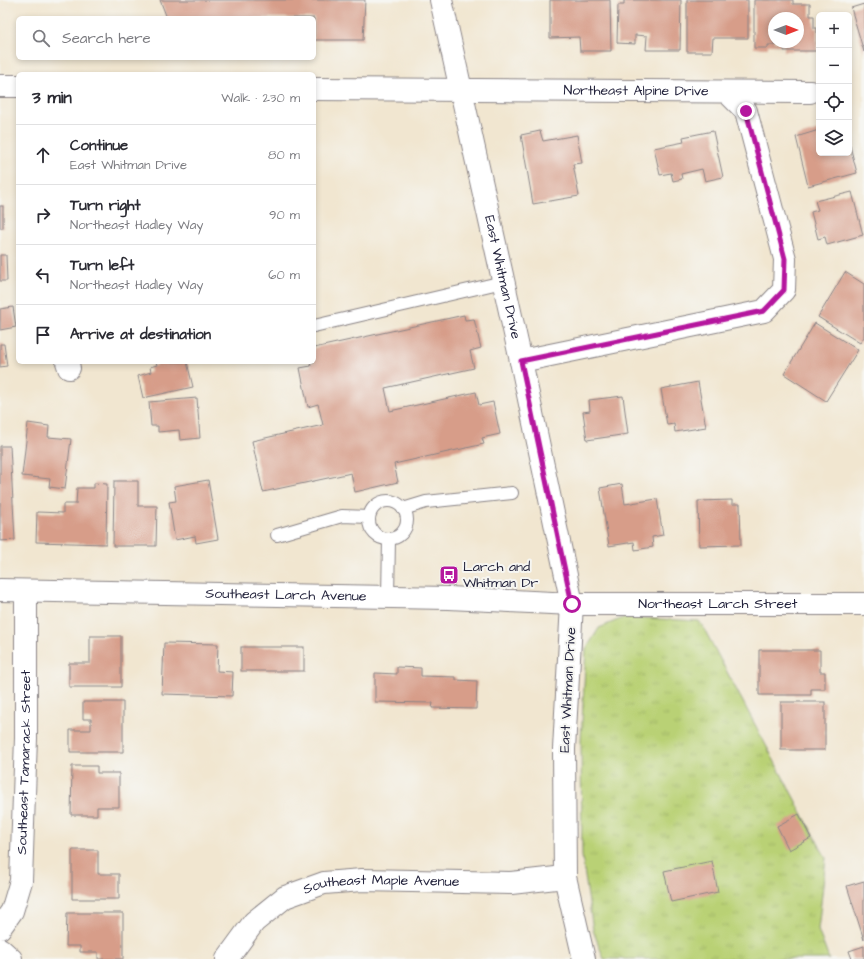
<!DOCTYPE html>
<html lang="en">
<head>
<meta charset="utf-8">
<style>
	:root { --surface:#fff; --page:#f7f7f7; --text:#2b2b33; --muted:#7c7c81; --line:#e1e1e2 }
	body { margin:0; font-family:"Architects Daughter",sans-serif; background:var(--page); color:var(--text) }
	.controls { position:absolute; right:12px; top:12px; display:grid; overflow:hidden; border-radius:6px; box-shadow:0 2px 6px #0003 }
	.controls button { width:36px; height:36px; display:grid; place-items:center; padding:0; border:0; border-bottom:1px solid var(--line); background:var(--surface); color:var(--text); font:20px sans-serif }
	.compass { position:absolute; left:768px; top:12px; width:36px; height:36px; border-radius:50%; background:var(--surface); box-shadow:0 2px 6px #0003; rotate:90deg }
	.stop { position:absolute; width:12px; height:12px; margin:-9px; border:3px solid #b5179e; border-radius:50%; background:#fff }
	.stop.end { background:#b5179e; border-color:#fff; box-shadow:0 1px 4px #0008 }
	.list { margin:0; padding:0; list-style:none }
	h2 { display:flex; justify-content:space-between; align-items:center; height:52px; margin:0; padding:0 16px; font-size:17px }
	h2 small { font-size:13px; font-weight:400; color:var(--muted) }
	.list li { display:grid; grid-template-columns:26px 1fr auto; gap:12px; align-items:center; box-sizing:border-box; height:60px; padding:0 16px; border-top:1px solid var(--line) }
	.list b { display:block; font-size:15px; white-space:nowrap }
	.list p { margin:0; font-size:13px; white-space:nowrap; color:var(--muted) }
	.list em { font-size:13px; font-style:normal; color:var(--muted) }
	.icon { flex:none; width:22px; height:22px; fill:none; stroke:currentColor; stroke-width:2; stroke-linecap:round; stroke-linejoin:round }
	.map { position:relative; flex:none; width:864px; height:959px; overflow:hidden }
	.search { position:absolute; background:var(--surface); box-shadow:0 2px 6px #0003; left:16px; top:16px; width:300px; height:44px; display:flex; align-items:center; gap:10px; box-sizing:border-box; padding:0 14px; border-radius:6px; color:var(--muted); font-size:15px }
	.panel { position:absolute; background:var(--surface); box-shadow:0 2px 6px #0003; left:16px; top:72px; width:300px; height:292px; border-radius:6px }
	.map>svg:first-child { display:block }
</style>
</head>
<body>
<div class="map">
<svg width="864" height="959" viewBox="0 0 864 959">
	<defs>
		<pattern id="grass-tufts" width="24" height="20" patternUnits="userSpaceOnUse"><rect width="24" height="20" fill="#b9d175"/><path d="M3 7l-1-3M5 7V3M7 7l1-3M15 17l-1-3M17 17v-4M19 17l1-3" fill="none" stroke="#9fb366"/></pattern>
	</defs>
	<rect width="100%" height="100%" fill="#f6f6f2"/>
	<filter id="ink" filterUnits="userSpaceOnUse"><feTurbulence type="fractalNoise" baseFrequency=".025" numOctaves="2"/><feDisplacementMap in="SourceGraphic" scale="8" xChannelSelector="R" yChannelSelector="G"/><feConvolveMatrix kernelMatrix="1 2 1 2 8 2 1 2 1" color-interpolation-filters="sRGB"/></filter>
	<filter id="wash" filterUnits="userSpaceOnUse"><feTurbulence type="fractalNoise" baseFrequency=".012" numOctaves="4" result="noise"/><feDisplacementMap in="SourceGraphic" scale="16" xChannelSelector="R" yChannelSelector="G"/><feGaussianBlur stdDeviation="0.9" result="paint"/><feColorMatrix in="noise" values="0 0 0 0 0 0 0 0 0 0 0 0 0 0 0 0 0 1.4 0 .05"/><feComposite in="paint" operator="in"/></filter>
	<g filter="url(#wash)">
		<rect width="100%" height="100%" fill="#f1e6d0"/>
		<path fill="url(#grass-tufts)" stroke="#6e7a58" d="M625,617L699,621L702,625L826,858L818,930L829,959H604L593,930L582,856L581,740L586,649L599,628Z"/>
		<g id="blocks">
			<g fill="#d79d89" fill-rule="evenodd">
				<path d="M160,0H365L363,40H314V18H167Z"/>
				<path d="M550,0H610L611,51H580L579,37L550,38Z"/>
				<path d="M624,0H681L680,50H646L647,36L635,35V44L617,43L618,5H624Z"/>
				<path d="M687,0H748V38H713L712,52H687Z"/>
				<path d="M754,0H793V4H810V16H814V28H817V51H784V45H768V48H754ZM774,18H798V42H774Z"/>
				<path d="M864,4V52L851,8Z"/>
				<path d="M819,130V153H849L850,146L857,173L808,186L796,137Z"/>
				<path d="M540,131L543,141L577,135L582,163L573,164L579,196L533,204L521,135Z"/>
				<path d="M713,131L723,177L705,181L702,169L681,174L682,179L673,181L671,173L660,175L654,148L684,142L683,137Z"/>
				<path d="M852,192L863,235L827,245L825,237L818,239L811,212L818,210L815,201Z"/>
				<rect x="0" y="206" width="3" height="22"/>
				<path d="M0,255H6L7,281H0Z"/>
				<path d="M845,272L864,284V337L860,343L818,317Z"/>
				<path d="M13,307L16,327L0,330V309Z"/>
				<path d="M464,315L465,320L474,319L481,348L470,351L474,368L385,388L390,411L476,392L479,405L493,402L500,434L482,438L484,444L394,464L398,482L355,492L351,473L263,492L252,441L323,425L318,404L308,407L300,368L311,366L310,362H314V348Z"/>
				<path d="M815,323L858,350L826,401L784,374Z"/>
				<path d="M0,344H4L7,366L0,367Z"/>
				<path d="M156,362H187L193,387L143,398L138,376L151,372L150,367L157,365Z"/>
				<path d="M698,382L706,427L675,432L674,424L667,425L661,389Z"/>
				<path d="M623,396L628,434L587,440L583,412L590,411L589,400Z"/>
				<path d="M197,398L200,438L180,440L179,430L158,432V426H151L149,402Z"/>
				<path d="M28,423L49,426L48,437L71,439L65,489L49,487L50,479L22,476Z"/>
				<path d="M0,446H10L15,540L0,541Z"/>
				<path d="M208,480L218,539L196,543L195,536L175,540L169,502L176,501L174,486Z"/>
				<path d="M114,481H138V506H157L156,546H113Z"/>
				<path d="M94,483L107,484L106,544L36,542L37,512L63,513V504H76L77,488H94Z"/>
				<path d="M622,484L625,504L657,499L663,535L652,537L653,547L635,550L634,542L609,546L600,488Z"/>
				<path d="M732,500V504H740L741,545L699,546L698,501Z"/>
				<path d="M90,636H121V687H69V663H90Z"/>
				<path d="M164,643L218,644L217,671L233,672L232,696L162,694Z"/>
				<rect x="241" y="647" width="63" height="24"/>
				<path d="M759,650H820V672H825V689H811V695H759Z"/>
				<path d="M397,667L421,668V676L456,677V680L477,681L476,709L432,708L433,703L375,702V673L397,674Z"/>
				<path d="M83,702H123V752H70V730H91V719H83Z"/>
				<rect x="781" y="702" width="44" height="48"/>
				<path d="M72,766H97V773H119V807H97V815H71Z"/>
				<path d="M799,814L811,838L789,850L777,826Z"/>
				<path d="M72,850H98V874H119V899H72Z"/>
				<path d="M712,861L718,892L671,902L664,871Z"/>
				<path d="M864,881V940L847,886Z"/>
				<path d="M67,913H123V959H98V952H80V946H66Z"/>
				<path d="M864,946V959H852L849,951Z"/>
			</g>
		</g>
	</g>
	<g filter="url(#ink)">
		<use href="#blocks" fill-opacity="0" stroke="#8a8486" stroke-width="1"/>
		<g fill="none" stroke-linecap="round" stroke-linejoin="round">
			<defs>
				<g id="service">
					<path d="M314,326L503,282"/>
					<circle cx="388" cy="520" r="19"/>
					<path d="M403,509L426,502L512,493"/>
					<path d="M277,535L342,516L369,517"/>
					<path d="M388,597L389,539"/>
				</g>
				<g id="minor">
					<path d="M0,86H18"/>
					<path id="s1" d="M314,89L810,92"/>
					<path d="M521,361L764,311L784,290L785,259L746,111L728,93"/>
					<path d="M67,362L69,368"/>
					<path id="s2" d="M0,928L12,911L21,881L26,738V591"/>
					<path d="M0,949L11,959"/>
					<path id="s3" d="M227,959L254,922L285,897L324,883L362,880L511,883L565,877"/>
				</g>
				<g id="secondary">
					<path id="s4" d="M441,0L521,361L572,604L564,749L565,877L584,959"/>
					<path id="s5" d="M0,590L449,598L572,604H864"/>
				</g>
			</defs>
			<use href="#service" stroke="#8a8486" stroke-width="14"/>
			<use href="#minor" stroke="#8a8486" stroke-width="24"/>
			<use href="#secondary" stroke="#8a8486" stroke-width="24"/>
			<use href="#service" stroke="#fff" stroke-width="12"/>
			<use href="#minor" stroke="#fff" stroke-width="22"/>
			<use href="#secondary" stroke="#fff" stroke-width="22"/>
		</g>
	</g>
	<g fill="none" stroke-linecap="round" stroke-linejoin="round" filter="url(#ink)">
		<path stroke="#b5179e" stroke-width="5" d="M572,604L521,361L764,311L784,290L785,259L746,111"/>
	</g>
	<defs>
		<symbol id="bus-square" viewBox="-11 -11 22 22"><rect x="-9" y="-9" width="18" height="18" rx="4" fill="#b5179e" stroke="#f6f6f2"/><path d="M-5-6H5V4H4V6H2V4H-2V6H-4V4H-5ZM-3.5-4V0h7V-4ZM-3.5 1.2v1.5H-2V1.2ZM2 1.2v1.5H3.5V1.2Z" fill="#fff"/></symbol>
	</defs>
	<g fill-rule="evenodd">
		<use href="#bus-square" x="438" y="564" width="22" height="22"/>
	</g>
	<g text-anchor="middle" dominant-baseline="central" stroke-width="4" stroke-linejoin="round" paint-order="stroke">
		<g font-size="14" fill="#22223b" stroke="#f6f6f2">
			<text stroke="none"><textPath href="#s1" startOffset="322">Northeast Alpine Drive</textPath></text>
			<text stroke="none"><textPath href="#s4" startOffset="284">East Whitman Drive</textPath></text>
			<text stroke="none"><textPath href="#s5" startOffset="286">Southeast Larch Avenue</textPath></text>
			<text stroke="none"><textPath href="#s5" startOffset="718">Northeast Larch Street</textPath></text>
			<text transform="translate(568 690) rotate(-87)">East Whitman Drive</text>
			<text stroke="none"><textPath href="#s2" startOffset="171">Southeast Tamarack Street</textPath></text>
			<text stroke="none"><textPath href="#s3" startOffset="184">Southeast Maple Avenue</textPath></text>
		</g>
		<g font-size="14" fill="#22223b" stroke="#f6f6f2" text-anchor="start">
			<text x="463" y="567">Larch and<tspan x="463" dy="16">Whitman Dr</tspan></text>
		</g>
	</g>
</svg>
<div class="controls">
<button>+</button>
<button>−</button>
<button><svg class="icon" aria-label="locate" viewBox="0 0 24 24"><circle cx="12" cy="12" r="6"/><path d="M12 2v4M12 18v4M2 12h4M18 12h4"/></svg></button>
<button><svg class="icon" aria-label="layers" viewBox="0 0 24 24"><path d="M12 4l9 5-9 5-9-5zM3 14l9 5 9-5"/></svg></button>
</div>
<svg class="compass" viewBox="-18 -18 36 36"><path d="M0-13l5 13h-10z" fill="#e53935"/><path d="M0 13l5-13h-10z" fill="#7c7c81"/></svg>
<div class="stop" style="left:572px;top:604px"></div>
<div class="stop end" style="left:746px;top:111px"></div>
<div class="search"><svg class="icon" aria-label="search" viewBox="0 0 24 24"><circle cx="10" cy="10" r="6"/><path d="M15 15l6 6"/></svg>Search here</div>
<section class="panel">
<h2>3 min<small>Walk · 230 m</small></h2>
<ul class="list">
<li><svg class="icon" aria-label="ahead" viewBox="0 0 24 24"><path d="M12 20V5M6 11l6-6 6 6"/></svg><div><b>Continue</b><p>East Whitman Drive</p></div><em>80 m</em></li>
<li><svg class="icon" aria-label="right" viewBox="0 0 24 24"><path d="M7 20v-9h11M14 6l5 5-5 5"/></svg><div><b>Turn right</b><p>Northeast Hadley Way</p></div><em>90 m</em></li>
<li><svg class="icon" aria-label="left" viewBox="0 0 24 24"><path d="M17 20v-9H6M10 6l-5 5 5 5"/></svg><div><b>Turn left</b><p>Northeast Hadley Way</p></div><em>60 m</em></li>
<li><svg class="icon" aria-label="arrive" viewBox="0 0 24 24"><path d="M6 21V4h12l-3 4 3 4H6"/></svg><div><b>Arrive at destination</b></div></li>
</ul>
</section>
</div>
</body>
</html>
